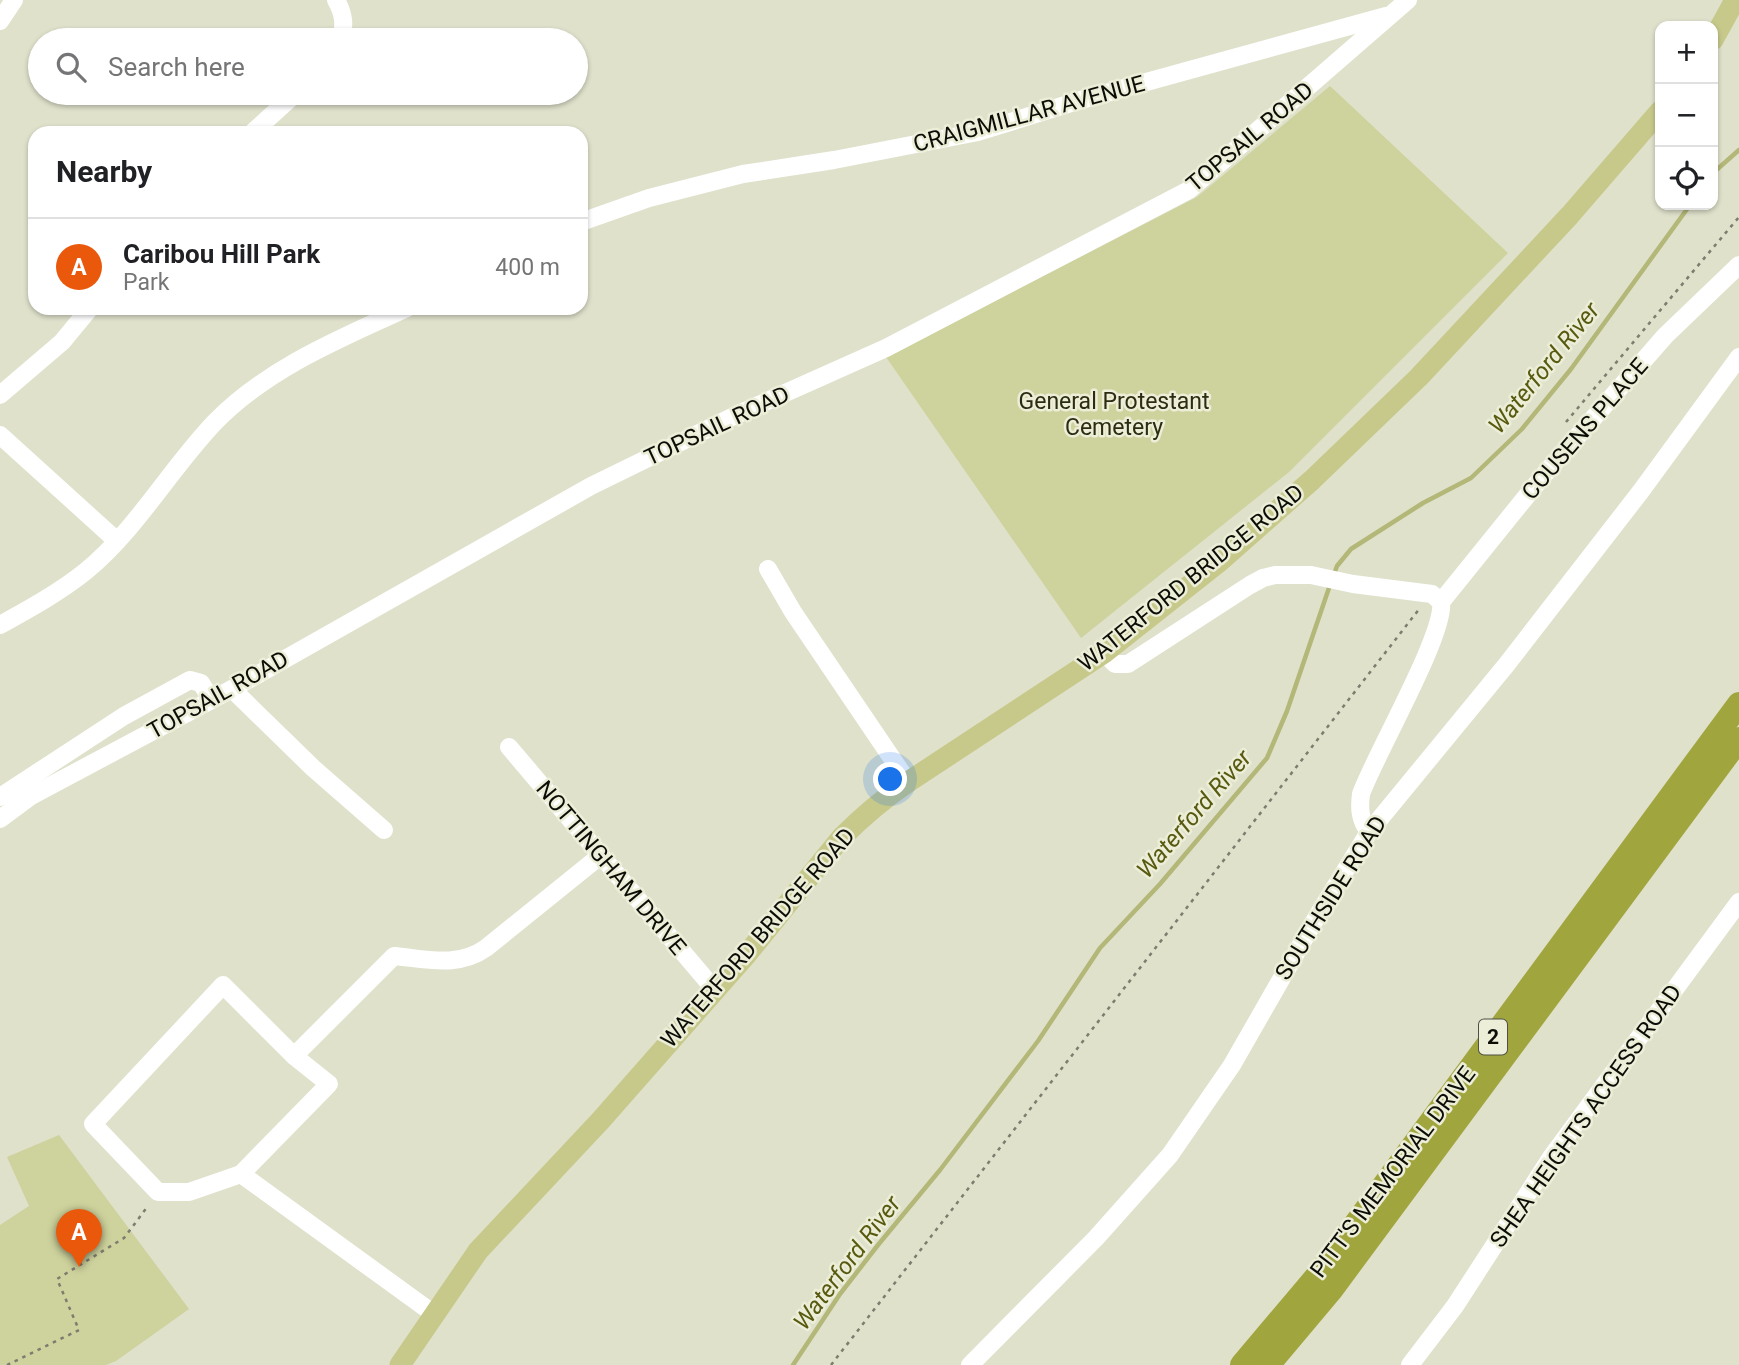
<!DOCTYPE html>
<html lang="en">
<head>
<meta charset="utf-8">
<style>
	:root { --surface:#fff; --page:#f2f2f2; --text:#202124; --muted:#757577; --line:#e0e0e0; --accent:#ea580c }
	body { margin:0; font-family:Roboto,sans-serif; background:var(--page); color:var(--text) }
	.controls { position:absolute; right:21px; top:21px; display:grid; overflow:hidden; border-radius:14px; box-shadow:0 2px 5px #0004 }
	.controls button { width:63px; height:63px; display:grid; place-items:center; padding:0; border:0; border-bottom:2px solid var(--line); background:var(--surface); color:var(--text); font:35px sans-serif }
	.you { position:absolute; left:891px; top:780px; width:24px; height:24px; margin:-18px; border:5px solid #fff; border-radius:50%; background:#1a73e8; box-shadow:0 0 0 10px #1a73e833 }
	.badge { display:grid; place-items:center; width:46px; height:46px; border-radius:50%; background:var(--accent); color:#fff; font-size:23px; font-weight:700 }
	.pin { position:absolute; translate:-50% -58px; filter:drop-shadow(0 2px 4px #0008) }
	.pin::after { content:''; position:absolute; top:37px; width:24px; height:21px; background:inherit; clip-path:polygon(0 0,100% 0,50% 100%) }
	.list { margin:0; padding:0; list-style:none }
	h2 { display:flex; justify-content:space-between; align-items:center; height:91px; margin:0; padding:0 28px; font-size:30px }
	h2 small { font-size:23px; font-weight:400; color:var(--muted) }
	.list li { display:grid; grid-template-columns:46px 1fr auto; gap:21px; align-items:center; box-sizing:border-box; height:98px; padding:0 28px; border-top:2px solid var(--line) }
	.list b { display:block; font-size:26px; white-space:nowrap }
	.list p { margin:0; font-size:23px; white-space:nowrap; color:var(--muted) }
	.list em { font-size:23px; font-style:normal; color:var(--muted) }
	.icon { flex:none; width:38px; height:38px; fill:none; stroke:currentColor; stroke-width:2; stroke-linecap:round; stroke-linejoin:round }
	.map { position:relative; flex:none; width:1739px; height:1365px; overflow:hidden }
	.search { position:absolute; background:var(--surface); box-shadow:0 2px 5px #0004; left:28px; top:28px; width:560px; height:77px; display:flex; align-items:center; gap:18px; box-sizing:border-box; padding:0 24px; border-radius:38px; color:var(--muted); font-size:26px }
	.panel { position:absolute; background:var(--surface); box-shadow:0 2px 5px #0004; left:28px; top:126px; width:560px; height:189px; border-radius:21px }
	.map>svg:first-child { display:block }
</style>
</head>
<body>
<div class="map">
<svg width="1739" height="1365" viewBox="0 0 1739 1365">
	<rect width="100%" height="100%" fill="#dfe1cb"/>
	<g fill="#ced29c">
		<path d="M1330,86L1508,253L1289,472L1081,638L886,357L1197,197Z"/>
		<path d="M59,1135L189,1309L116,1361L106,1365H0V1225L29,1206L7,1157Z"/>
	</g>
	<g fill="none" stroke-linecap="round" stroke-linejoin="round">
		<g stroke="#b3b777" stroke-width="4.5">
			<path d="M1713,173L1739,150"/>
			<path d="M1333,577L1337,566L1351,549L1423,503L1471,478L1522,429L1571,369L1690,205"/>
			<path d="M793,1365L840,1294L878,1245L940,1170L1038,1041L1100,948L1160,884L1267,758L1287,711L1330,585"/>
		</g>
		<g stroke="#7c7d6e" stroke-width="2.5" stroke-dasharray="3.5 5" stroke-linecap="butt">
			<path d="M1566,422L1739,217"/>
			<path d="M7,1365L79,1330L57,1279L124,1238L148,1206"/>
			<path d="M831,1365L1420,608"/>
		</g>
		<g stroke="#fff" stroke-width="18">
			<path d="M336,0C344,14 345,25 341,40"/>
			<path d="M0,21L14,0"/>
			<path d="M252,133L296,93"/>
			<path d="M581,222L649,198L743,174L834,160L978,132L1081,100L1386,16"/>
			<path d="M0,395L62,342L90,308"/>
			<path d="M0,435L117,541"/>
			<path d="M768,569L793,612L908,782"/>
			<path d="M1441,602L1542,477L1665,336L1739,265"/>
			<path d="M0,625C29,609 60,592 86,571C137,529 170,469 215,422C268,368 339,339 407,308"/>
			<path d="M1104,653L1115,664H1128L1250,585L1263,578L1275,575H1311L1353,584L1432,594L1441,602C1446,633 1375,755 1361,794C1359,809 1360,820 1369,832"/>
			<path d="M232,689L313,768L384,830"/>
			<path d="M509,747L714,989"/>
			<path d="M0,797L124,716L190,680L201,683L211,699"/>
			<path d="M0,819L31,796L232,689L591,486L736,415L886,348L1189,190L1408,0"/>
			<path d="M241,1174L189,1192H158L93,1124L223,985L294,1056"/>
			<path d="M434,1314L241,1174L329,1084L294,1056L394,956C426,959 458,968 486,948L600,856"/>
			<path d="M970,1365L1096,1238L1170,1155L1232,1065L1319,913L1369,832L1507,664L1641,491L1739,357"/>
			<path d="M1410,1365L1455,1306L1552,1156L1739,902"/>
		</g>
		<g stroke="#c7c98b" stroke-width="21">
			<path d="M1713,40L1735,0"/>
			<path d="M400,1365L478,1251L601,1120L747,954L841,838C862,817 883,799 908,782L1104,653L1219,562L1312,480L1419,377L1570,215L1660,111"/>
		</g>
		<g stroke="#a1a53e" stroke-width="24">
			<path d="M1242,1365L1318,1275L1739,704"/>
			<path d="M1268,1365L1331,1290L1739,739"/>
		</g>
	</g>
	<g text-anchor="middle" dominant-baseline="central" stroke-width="5" stroke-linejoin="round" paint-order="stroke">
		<rect fill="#eceed8" stroke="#4f5045" stroke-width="2" x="1479" y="1019.5" width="28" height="35" rx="5"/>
		<g font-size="21" font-weight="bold" fill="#0c0d06">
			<text x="1493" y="1037">2</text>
		</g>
		<g font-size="23" fill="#0c0d06" stroke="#eceed8">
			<text transform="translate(1029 114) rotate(-15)">CRAIGMILLAR AVENUE</text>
			<text transform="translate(1250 137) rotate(-40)">TOPSAIL ROAD</text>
			<text transform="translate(717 426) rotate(-25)">TOPSAIL ROAD</text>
			<text transform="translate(1585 429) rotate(-49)">COUSENS PLACE</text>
			<text transform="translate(1191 578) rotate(-39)">WATERFORD BRIDGE ROAD</text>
			<text transform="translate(218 695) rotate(-29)">TOPSAIL ROAD</text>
			<text transform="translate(611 868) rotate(50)">NOTTINGHAM DRIVE</text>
			<text transform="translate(1331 898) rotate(-58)">SOUTHSIDE ROAD</text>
			<text transform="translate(758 938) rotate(-49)">WATERFORD BRIDGE ROAD</text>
			<text transform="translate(1586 1116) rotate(-55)">SHEA HEIGHTS ACCESS ROAD</text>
			<text transform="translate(1393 1172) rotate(-53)">PITT'S MEMORIAL DRIVE</text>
		</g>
		<g font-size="23" fill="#2c2d10" stroke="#eceed8">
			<text x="1114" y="401">General Protestant<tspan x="1114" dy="26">Cemetery</tspan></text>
		</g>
		<g font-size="24" font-style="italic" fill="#585a10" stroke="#eceed8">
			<text transform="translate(1544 368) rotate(-51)">Waterford River</text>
			<text transform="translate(1194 814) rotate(-49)">Waterford River</text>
			<text transform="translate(847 1263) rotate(-53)">Waterford River</text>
		</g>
	</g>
</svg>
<div class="controls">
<button>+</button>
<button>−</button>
<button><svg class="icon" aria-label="locate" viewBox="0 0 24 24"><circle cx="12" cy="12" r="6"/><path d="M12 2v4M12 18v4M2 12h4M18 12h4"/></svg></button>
</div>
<div class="you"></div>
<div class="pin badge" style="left:79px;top:1267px">A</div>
<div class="search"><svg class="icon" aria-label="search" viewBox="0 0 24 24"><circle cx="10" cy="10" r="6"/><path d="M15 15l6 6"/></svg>Search here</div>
<section class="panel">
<h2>Nearby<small></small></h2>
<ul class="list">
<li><span class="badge">A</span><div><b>Caribou Hill Park</b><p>Park</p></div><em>400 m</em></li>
</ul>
</section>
</div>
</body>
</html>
